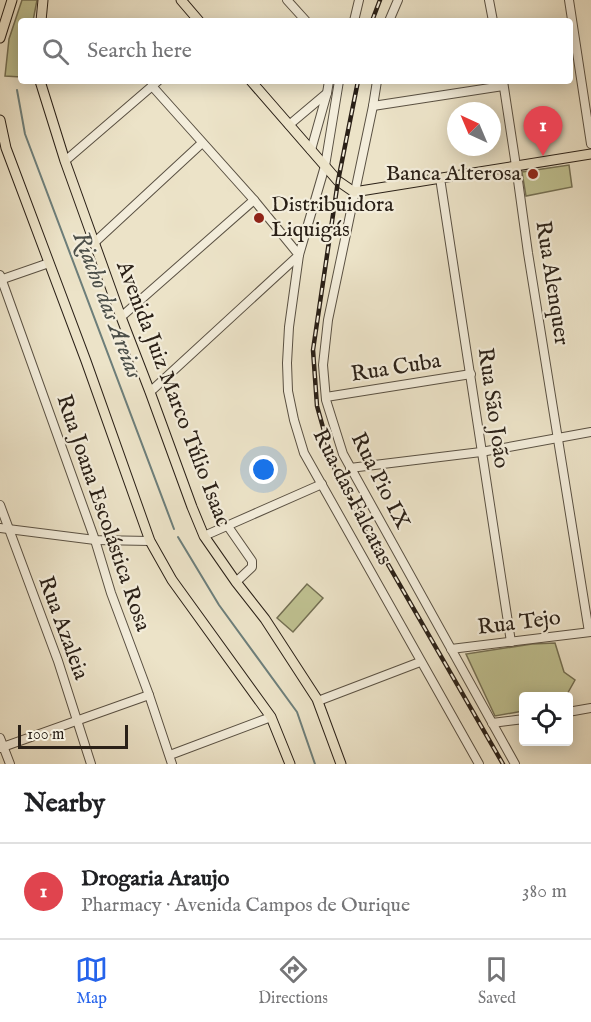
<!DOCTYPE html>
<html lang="en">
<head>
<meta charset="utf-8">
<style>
	:root { --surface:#fff; --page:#f2f2f2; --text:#202124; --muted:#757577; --line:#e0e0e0; --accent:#2563eb }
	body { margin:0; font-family:"IM FELL English",serif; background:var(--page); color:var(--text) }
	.controls { position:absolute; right:18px; bottom:18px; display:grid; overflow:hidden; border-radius:6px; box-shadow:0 3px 15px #0003 }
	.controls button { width:54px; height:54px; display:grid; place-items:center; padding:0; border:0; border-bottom:2px solid var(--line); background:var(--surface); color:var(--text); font:30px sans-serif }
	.compass { position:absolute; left:447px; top:102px; width:54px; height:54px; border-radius:50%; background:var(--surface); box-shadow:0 3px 15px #0003; rotate:316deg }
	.scale { position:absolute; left:18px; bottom:15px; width:110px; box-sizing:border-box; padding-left:6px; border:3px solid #2a2017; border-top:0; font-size:16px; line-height:21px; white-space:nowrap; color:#2a2017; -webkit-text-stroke:4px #f3eddb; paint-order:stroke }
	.you { position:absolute; left:264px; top:470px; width:21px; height:21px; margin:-15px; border:4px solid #fff; border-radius:50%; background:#1a73e8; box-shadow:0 0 0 9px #1a73e833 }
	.badge { display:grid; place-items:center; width:39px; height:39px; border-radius:50%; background:var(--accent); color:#fff; font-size:20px; font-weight:700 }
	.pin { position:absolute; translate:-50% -50px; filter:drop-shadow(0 2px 3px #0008) }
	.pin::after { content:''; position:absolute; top:32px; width:21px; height:18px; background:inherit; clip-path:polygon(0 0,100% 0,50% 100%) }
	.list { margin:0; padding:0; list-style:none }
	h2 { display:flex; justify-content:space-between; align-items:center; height:78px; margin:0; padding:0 24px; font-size:26px }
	h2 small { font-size:20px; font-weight:400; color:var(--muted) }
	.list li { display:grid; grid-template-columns:39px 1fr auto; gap:18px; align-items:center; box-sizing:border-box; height:96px; padding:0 24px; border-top:2px solid var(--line) }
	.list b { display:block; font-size:22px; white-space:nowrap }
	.list p { margin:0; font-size:20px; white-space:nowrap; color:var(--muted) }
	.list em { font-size:20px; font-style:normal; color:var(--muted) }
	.icon { flex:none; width:33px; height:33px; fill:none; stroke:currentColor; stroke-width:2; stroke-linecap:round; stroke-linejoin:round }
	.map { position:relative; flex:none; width:591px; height:764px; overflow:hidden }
	.search { position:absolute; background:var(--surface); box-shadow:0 3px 15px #0003; left:18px; right:18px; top:18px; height:66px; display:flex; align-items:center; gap:15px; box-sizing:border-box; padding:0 21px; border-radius:6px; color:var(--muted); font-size:22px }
	.sheet { height:174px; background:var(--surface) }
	nav { display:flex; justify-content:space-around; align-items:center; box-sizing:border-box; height:84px; border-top:2px solid var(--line); background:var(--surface); font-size:16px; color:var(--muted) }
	nav a { display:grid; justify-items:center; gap:3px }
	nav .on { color:var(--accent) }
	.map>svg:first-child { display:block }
</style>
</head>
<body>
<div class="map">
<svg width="591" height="764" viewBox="0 0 591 764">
	<rect width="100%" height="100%" fill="#ece3c8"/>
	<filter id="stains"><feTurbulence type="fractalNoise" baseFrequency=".00333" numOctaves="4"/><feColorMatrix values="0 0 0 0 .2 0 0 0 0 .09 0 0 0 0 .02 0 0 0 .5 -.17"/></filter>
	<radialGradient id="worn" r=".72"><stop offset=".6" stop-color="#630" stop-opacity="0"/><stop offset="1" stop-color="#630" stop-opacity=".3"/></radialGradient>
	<g fill="#bfc191" stroke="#747054" stroke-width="1.5">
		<path d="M22,0H37L33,21H21V77L5,76L9,39Z"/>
		<path d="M569,165L572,187L526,196L522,172Z"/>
		<path d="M307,584L323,598L293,632L277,618Z"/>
		<path d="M555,643L564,672L575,680L566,696H524L523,711L495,716L466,654L532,644Z"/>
	</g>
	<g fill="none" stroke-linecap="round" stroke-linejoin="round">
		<g stroke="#6d7e7a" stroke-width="2">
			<path d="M17,90L25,134L174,529"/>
			<path d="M178,537L219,605L297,712L315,764"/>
		</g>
		<defs>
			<g id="minor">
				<path d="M287,0L306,21"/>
				<path d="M489,0L493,21"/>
				<path d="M569,0L591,144"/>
				<path d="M354,21L359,0"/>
				<path d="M389,21L398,0"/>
				<path d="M339,81L325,166L299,255L289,327L287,363L288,391L294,420L304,453L479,764"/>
				<path d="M377,81L373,106L328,320L323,365L326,400L343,454L515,764"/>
				<path d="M503,81L516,166L528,253L589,632"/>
				<path d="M373,106L503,86"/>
				<path d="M289,125L327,93L329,81"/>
				<path d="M311,150L327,93"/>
				<path d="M65,161L158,81"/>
				<path d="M440,178L511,642"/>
				<path d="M95,242L202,143"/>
				<path d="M0,275L95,540L111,593L149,695L172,764"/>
				<path d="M0,280L49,263"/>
				<path d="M121,317L254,200"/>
				<path d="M150,392L299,255L254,200L152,86"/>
				<path d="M326,397L471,374"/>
				<path d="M350,468L481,452L591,432"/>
				<path d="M0,505L58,661L91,764"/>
				<path d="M227,525L252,561V567L236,582"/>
				<path d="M0,528L95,540L150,541"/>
				<path d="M204,536L322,484"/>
				<path d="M451,649L591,632"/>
				<path d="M318,701L420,662"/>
				<path d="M568,712L591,708"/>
				<path d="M492,723L524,719"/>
				<path d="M0,738L10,764"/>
				<path d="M0,748L149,695"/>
				<path d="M170,755L271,717"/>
			</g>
			<g id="major">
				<path d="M181,0L199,21"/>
				<path d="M41,21L43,0"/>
				<path d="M0,38L12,0"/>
				<path d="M40,81L65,161L121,317L150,392L192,507L204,536L236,582L265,619L317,699L341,764"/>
				<path d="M251,81L338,181L354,192L591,154"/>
				<path d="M0,120L6,148L86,361L150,541L172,580L271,717L290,764"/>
			</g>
		</defs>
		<use href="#minor" stroke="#5a5143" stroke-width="10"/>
		<use href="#major" stroke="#2a2017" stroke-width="11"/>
		<use href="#minor" stroke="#f3eddb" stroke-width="8"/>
		<use href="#major" stroke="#ece3c8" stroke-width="9"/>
		<defs>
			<g id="rail">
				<path d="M372,21L380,0"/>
				<path d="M358,81L338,181L313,350L317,406L336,474L503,764"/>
			</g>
		</defs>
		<use href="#rail" stroke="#2a2017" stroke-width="4.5"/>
		<use href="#rail" stroke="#f3eddb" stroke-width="2" stroke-dasharray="7" stroke-linecap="butt"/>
	</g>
	<g fill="#8f2418" stroke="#f3eddb" stroke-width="2">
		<circle cx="533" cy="174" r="6"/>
		<circle cx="259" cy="218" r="6"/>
	</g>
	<g text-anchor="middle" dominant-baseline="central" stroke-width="4.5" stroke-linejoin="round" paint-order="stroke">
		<g font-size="22" fill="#2a2017" stroke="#f3eddb" text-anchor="end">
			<text x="521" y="174">Banca Alterosa</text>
			<text x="271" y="205" text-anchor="start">Distribuidora<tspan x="271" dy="25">Liquigás</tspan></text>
		</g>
		<g font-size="22" fill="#2a2017" stroke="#f3eddb">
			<text transform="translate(552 283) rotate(81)">Rua Alenquer</text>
			<text transform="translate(396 368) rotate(-9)">Rua Cuba</text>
			<text transform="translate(173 394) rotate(69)">Avenida Juiz Marco Túlio Isaac</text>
			<text transform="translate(493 408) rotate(82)">Rua São João</text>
			<text transform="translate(380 481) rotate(63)">Rua Pio IX</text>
			<text transform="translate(352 497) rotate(63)">Rua das Falcatas</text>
			<text transform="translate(103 513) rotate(71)">Rua Joana Escolástica Rosa</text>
			<text transform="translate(519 623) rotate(-7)">Rua Tejo</text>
			<text transform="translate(63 628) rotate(70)">Rua Azaleia</text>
		</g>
		<g font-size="24" font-style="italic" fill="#4c4f49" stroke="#f3eddb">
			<text transform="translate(107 305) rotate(69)">Riacho das Areias</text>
		</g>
	</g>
	<rect width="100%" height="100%" filter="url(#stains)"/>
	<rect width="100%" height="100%" fill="url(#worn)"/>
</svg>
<div class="controls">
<button><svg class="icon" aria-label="locate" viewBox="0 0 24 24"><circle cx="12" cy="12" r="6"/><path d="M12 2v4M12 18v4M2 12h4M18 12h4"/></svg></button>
</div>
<svg class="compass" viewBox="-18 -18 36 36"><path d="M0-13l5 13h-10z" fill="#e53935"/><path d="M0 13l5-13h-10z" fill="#757577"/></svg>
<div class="scale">100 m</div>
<div class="you"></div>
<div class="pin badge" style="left:543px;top:156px;background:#e0444e">1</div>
<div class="search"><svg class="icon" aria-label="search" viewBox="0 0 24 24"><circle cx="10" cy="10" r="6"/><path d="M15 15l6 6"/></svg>Search here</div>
</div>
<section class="sheet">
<h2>Nearby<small></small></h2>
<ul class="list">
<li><span class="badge" style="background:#e0444e">1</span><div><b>Drogaria Araujo</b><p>Pharmacy · Avenida Campos de Ourique</p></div><em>380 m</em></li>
</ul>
</section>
<nav>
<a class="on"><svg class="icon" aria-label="map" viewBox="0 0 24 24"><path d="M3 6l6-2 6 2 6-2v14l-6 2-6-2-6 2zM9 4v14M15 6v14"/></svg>Map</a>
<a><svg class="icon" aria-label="directions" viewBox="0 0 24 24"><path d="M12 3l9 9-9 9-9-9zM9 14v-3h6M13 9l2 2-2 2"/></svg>Directions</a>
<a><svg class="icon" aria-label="saved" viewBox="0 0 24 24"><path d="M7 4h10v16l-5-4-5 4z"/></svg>Saved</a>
</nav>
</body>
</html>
